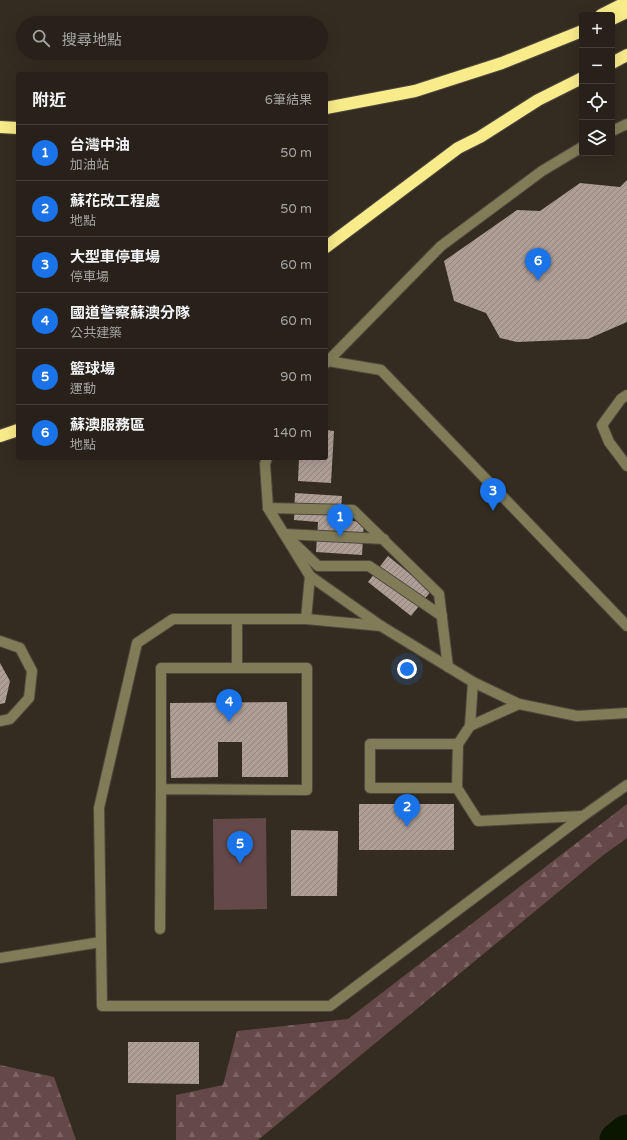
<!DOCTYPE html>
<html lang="zh-TW">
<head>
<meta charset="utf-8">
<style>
	:root { --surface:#272119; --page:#332e26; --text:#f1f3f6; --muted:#a4a3a2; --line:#433e38; --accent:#1a73e8 }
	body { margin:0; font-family:"Varela Round","Noto Sans TC",sans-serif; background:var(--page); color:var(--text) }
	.controls { position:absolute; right:12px; top:12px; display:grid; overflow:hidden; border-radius:4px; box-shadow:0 4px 16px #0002 }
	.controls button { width:36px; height:36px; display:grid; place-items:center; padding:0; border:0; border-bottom:1px solid var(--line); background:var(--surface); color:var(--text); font:20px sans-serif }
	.you { position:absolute; left:407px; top:669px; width:14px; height:14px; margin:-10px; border:3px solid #fff; border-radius:50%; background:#1a73e8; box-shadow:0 0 0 6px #1a73e833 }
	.badge { display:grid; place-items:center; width:26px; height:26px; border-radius:50%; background:var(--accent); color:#fff; font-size:13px; font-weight:700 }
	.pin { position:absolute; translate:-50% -33px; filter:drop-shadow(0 1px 2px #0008) }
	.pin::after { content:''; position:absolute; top:21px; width:14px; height:12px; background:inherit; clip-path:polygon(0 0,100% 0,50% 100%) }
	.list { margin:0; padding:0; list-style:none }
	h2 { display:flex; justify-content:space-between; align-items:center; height:52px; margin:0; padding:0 16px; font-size:17px }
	h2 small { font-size:13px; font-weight:400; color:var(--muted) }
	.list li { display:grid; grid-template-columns:26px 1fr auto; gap:12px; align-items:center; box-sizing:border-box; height:56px; padding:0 16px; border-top:1px solid var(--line) }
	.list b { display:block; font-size:15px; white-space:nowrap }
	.list p { margin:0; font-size:13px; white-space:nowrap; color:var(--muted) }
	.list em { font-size:13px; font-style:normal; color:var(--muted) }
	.icon { flex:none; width:22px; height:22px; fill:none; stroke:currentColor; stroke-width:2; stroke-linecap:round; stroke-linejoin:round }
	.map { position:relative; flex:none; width:627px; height:1140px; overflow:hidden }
	.search { position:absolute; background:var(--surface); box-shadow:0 4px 16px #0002; left:16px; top:16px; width:312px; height:44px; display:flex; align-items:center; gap:10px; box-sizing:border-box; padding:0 14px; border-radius:22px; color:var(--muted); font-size:15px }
	.panel { position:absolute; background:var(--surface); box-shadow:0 4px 16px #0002; left:16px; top:72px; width:312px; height:388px; border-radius:4px }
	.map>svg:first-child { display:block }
</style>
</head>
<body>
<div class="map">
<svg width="627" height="1140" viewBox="0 0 627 1140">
	<defs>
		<pattern id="forest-firs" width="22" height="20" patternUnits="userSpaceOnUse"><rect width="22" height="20" fill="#654948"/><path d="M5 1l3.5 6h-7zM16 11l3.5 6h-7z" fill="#7c6463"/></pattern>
		<pattern id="building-hatch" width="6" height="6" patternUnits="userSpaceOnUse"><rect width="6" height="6" fill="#ae9e96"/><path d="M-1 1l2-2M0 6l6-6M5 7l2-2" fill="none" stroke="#90847e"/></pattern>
	</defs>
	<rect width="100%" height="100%" fill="#342c21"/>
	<path fill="#654948" d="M266,818L267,909L214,910L213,819Z"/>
	<g fill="url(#forest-firs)">
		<path d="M627,804V838L602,856L258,1140H176V1095L223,1085L237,1031L348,1019Z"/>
		<path d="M0,1065L54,1077L76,1140H0Z"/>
	</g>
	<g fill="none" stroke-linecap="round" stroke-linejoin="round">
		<path stroke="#0a1600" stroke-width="35" d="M617,1140L627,1132"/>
	</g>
	<g fill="url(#building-hatch)">
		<path d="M627,180V322L588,339L517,342L500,338L486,313L454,301L444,261L517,210L540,211L580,183L620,187Z"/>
		<path d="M326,430L334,431L331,483L298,481L299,458H326Z"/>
		<path d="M295,493L342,496L340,520L364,522L362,555L316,552L318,522L294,520Z"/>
		<path d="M388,556L431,591L411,616L368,582Z"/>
		<path d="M0,663L10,681L5,703L0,704Z"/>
		<path d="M287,702L288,777H242V742H218V777L171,778L170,703Z"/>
		<rect x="359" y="804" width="95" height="46"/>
		<path d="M291,830L338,831L337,896H291Z"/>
		<path d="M128,1042H199V1084L128,1083Z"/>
	</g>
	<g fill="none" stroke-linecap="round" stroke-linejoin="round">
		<defs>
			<g id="minor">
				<path d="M612,131L627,124"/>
				<path d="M328,361L381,370L627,626"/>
				<path d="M326,363L441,246L542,171L582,147"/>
				<path d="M627,395L621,399L602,425L609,442L627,466"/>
				<path d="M267,458L265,464L268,508L310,576L381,626L473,682L519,704L577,716L627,713"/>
				<path d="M268,508L353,510L439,594L448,667"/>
				<path d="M284,534L384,539"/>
				<path d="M294,543L318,566H369L442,616"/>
				<path d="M237,619V668"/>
				<path d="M306,619L310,576"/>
				<path d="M0,641L20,648L32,671L29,698L10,719L0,721"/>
				<path d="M473,682L470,726L458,744L457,788L478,821L583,816"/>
				<path d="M470,726L519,704"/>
				<path d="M457,788H370V744H458"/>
				<path d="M160,929L161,789V668H307V790L161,789"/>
				<path d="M101,942L102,1006H330L583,816L627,785"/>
				<path d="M0,958L101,942L99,808L137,643L173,619H306L381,626"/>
			</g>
			<g id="highway">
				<path d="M601,15L627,2"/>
				<path d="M612,19L627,12"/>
				<path d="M612,63L627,55"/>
				<path d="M326,108L415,91L502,63L582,31"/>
				<path d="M0,127L18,128"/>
				<path d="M326,247L458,148L480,137L538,100L582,78"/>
				<path d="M0,436L18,430"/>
			</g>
		</defs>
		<use href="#minor" stroke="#50483e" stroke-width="12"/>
		<use href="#highway" stroke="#50483e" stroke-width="14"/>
		<use href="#minor" stroke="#817c57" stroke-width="10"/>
		<use href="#highway" stroke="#f8eb8a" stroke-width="12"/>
	</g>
</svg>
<div class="controls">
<button>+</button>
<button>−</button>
<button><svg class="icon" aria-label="locate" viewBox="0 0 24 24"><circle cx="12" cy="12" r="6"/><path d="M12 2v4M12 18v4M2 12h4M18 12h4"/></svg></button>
<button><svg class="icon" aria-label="layers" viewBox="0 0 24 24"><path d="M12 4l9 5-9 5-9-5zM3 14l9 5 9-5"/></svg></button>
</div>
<div class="you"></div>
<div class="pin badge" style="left:340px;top:537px">1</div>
<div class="pin badge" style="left:407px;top:827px">2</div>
<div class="pin badge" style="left:493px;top:511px">3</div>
<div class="pin badge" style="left:229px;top:722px">4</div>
<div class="pin badge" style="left:240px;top:864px">5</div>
<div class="pin badge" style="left:538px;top:281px">6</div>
<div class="search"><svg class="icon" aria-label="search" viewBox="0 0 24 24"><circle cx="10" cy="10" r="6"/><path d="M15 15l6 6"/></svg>搜尋地點</div>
<section class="panel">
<h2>附近<small>6筆結果</small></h2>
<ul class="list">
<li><span class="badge">1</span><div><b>台灣中油</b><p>加油站</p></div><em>50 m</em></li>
<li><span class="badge">2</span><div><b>蘇花改工程處</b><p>地點</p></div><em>50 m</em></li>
<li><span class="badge">3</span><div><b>大型車停車場</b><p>停車場</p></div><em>60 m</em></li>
<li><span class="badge">4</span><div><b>國道警察蘇澳分隊</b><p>公共建築</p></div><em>60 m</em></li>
<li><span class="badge">5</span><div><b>籃球場</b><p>運動</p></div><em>90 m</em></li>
<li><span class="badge">6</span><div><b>蘇澳服務區</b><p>地點</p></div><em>140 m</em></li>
</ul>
</section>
</div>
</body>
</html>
